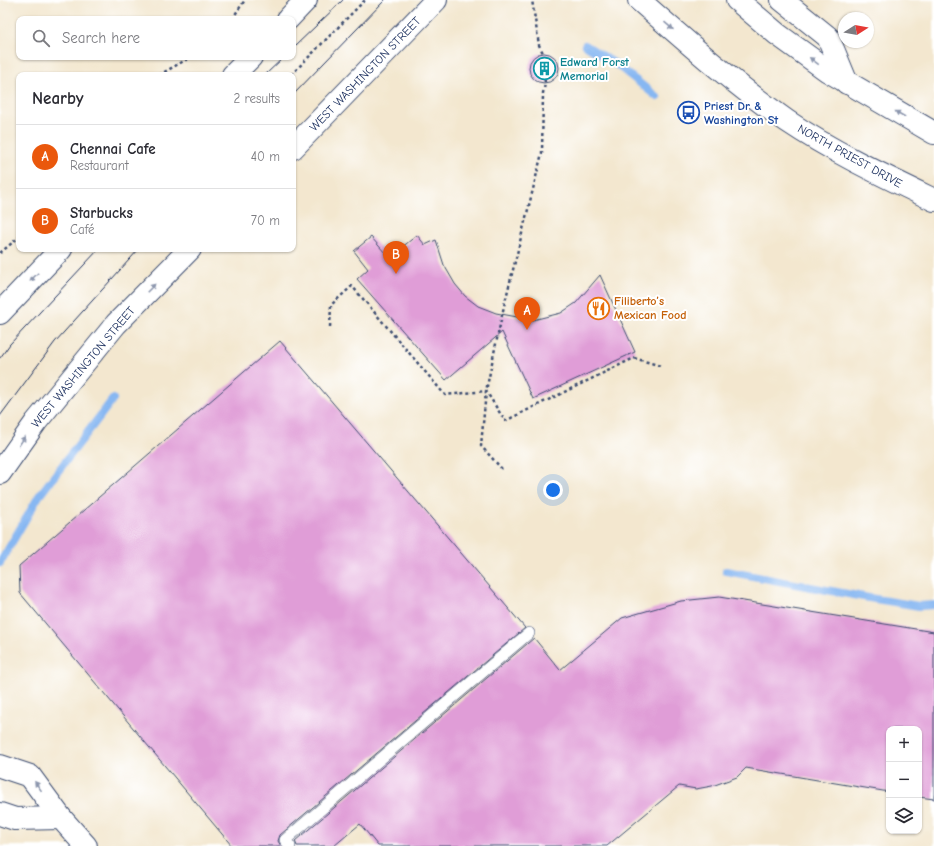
<!DOCTYPE html>
<html lang="en">
<head>
<meta charset="utf-8">
<style>
	:root { --surface:#fff; --page:#f2f2f3; --text:#2b2b33; --muted:#7c7c81; --line:#e1e1e2; --accent:#ea580c }
	body { margin:0; font-family:"Comic Neue",sans-serif; background:var(--page); color:var(--text) }
	.controls { position:absolute; right:12px; bottom:12px; display:grid; overflow:hidden; border-radius:8px; box-shadow:0 1px 3px #0004 }
	.controls button { width:36px; height:36px; display:grid; place-items:center; padding:0; border:0; border-bottom:1px solid var(--line); background:var(--surface); color:var(--text); font:20px sans-serif }
	.compass { position:absolute; left:838px; top:12px; width:36px; height:36px; border-radius:50%; background:var(--surface); box-shadow:0 1px 3px #0004; rotate:79deg }
	.you { position:absolute; left:553px; top:490px; width:14px; height:14px; margin:-10px; border:3px solid #fff; border-radius:50%; background:#1a73e8; box-shadow:0 0 0 6px #1a73e833 }
	.badge { display:grid; place-items:center; width:26px; height:26px; border-radius:50%; background:var(--accent); color:#fff; font-size:13px; font-weight:700 }
	.pin { position:absolute; translate:-50% -33px; filter:drop-shadow(0 1px 2px #0008) }
	.pin::after { content:''; position:absolute; top:21px; width:14px; height:12px; background:inherit; clip-path:polygon(0 0,100% 0,50% 100%) }
	.list { margin:0; padding:0; list-style:none }
	h2 { display:flex; justify-content:space-between; align-items:center; height:52px; margin:0; padding:0 16px; font-size:17px }
	h2 small { font-size:13px; font-weight:400; color:var(--muted) }
	.list li { display:grid; grid-template-columns:26px 1fr auto; gap:12px; align-items:center; box-sizing:border-box; height:64px; padding:0 16px; border-top:1px solid var(--line) }
	.list b { display:block; font-size:15px; white-space:nowrap }
	.list p { margin:0; font-size:13px; white-space:nowrap; color:var(--muted) }
	.list em { font-size:13px; font-style:normal; color:var(--muted) }
	.icon { flex:none; width:22px; height:22px; fill:none; stroke:currentColor; stroke-width:2; stroke-linecap:round; stroke-linejoin:round }
	.map { position:relative; flex:none; width:934px; height:846px; overflow:hidden }
	.search { position:absolute; background:var(--surface); box-shadow:0 1px 3px #0004; left:16px; top:16px; width:280px; height:44px; display:flex; align-items:center; gap:10px; box-sizing:border-box; padding:0 14px; border-radius:8px; color:var(--muted); font-size:15px }
	.panel { position:absolute; background:var(--surface); box-shadow:0 1px 3px #0004; left:16px; top:72px; width:280px; height:180px; border-radius:8px }
	.map>svg:first-child { display:block }
</style>
</head>
<body>
<div class="map">
<svg width="934" height="846" viewBox="0 0 934 846">
	<rect width="100%" height="100%" fill="#fff"/>
	<filter id="ink" filterUnits="userSpaceOnUse"><feTurbulence type="fractalNoise" baseFrequency=".025" numOctaves="2"/><feDisplacementMap in="SourceGraphic" scale="8" xChannelSelector="R" yChannelSelector="G"/><feConvolveMatrix kernelMatrix="1 2 1 2 8 2 1 2 1" color-interpolation-filters="sRGB"/></filter>
	<filter id="wash" filterUnits="userSpaceOnUse"><feTurbulence type="fractalNoise" baseFrequency=".012" numOctaves="4" result="noise"/><feDisplacementMap in="SourceGraphic" scale="16" xChannelSelector="R" yChannelSelector="G"/><feGaussianBlur stdDeviation="0.9" result="paint"/><feColorMatrix in="noise" values="0 0 0 0 0 0 0 0 0 0 0 0 0 0 0 0 0 1.4 0 .05"/><feComposite in="paint" operator="in"/></filter>
	<g filter="url(#wash)">
		<rect width="100%" height="100%" fill="#f3e7cf"/>
		<g fill="none" stroke-linecap="round" stroke-linejoin="round">
			<g stroke="#87b7f2" stroke-width="8">
				<path d="M585,45L617,65L657,97"/>
				<path d="M0,563L39,496L113,399"/>
				<path d="M726,571L869,598L919,606L934,605"/>
			</g>
		</g>
		<g id="blocks">
			<g fill="#e09dd7">
				<circle cx="544" cy="68" r="15"/>
				<path d="M417,235L425,245L436,240L444,265L455,284L465,296L478,306L496,313L533,320L561,313L576,303L600,275L635,352L533,399L502,332L446,380L357,279L368,269L354,251L371,237L386,254L391,251L395,253Z"/>
				<path d="M280,341L525,628L280,835L278,841L281,846H232L20,593L19,566Z"/>
				<path d="M719,597L934,632V799L919,797V729H889V792L746,768L737,777L712,786L696,789L679,786L607,846H378L360,824L334,846H297L295,841L534,638L560,670L622,618L681,601Z"/>
			</g>
		</g>
	</g>
	<g filter="url(#ink)">
		<use href="#blocks" fill-opacity="0" stroke="#3b4b6f" stroke-width="1"/>
		<g fill="none" stroke-linecap="round" stroke-linejoin="round">
			<defs>
				<path id="lane" d="M290,846L285,840L529,633"/>
				<g id="street">
					<path d="M0,766L30,776L61,818L86,846"/>
					<path d="M0,814L15,819L61,818"/>
				</g>
				<g id="secondary">
					<path d="M639,0C687,42 735,85 787,121C833,152 884,176 934,200"/>
					<path d="M737,0L777,34L828,71L934,133"/>
				</g>
				<g id="primary">
					<path d="M782,0L828,37L847,83"/>
					<path d="M288,19L306,0"/>
					<path d="M233,75L251,57"/>
					<path d="M293,148L436,0"/>
					<path d="M0,313L61,249"/>
					<path d="M0,473L36,422L116,324L190,249"/>
				</g>
			</defs>
			<use href="#lane" stroke="#3b4b6f" stroke-width="12"/>
			<use href="#street" stroke="#3b4b6f" stroke-width="24"/>
			<use href="#secondary" stroke="#3b4b6f" stroke-width="24"/>
			<use href="#primary" stroke="#3b4b6f" stroke-width="24"/>
			<g stroke="#3b4b6f" stroke-width="2.5" stroke-dasharray="3 3" stroke-linecap="butt">
				<path d="M232,19L245,0"/>
				<path d="M159,75L191,57"/>
				<path d="M291,75L365,0"/>
				<path d="M0,253L19,237"/>
				<path d="M330,327L331,305L352,286L445,395L486,391L505,421L634,358L661,366"/>
				<path d="M502,469L481,446L486,391L504,306L542,153L543,93L545,84L543,53L539,45L532,0"/>
			</g>
			<use href="#lane" stroke="#fff" stroke-width="11"/>
			<use href="#street" stroke="#fff" stroke-width="22"/>
			<use href="#secondary" stroke="#fff" stroke-width="22"/>
			<use href="#primary" stroke="#fff" stroke-width="22"/>
			<g stroke="#1b2f5e" stroke-width="1">
				<path d="M293,48L343,0"/>
				<path d="M265,75L284,57"/>
				<path d="M293,95L385,0"/>
				<path d="M0,358L10,344L99,249"/>
				<path d="M0,416L55,342L139,249"/>
			</g>
		</g>
		<defs><path id="oneway-solid" d="M-6-.8H1V-3.2L6.5 0L1 3.2V.8H-6Z"/></defs>
		<g fill="#8d97ae">
			<use href="#oneway-solid" transform="translate(669 26) rotate(41)"/>
			<use href="#oneway-solid" transform="translate(814 61) rotate(-143)"/>
			<use href="#oneway-solid" transform="translate(900 114) rotate(-150)"/>
			<use href="#oneway-solid" transform="translate(34 277) rotate(134)"/>
			<use href="#oneway-solid" transform="translate(151 288) rotate(-45)"/>
			<use href="#oneway-solid" transform="translate(22 441) rotate(-56)"/>
			<use href="#oneway-solid" transform="translate(38 786) rotate(-126)"/>
		</g>
	</g>
	<defs>
		<symbol id="building-ring" viewBox="-11 -11 22 22"><circle r="9.5" fill="#fff" stroke="#0f9aa8" stroke-width="1.5"/><path d="M-4-6H4V6H1V3H-1V6H-4ZM-2.5-4.3h1.7v1.8h-1.7ZM.8-4.3h1.7v1.8H.8ZM-2.5-1h1.7V.8h-1.7ZM.8-1h1.7V.8H.8Z" fill="#0f9aa8"/></symbol>
		<symbol id="bus-ring" viewBox="-11 -11 22 22"><circle r="9.5" fill="#fff" stroke="#1a4fb4" stroke-width="1.5"/><path d="M-5-6H5V4H4V6H2V4H-2V6H-4V4H-5ZM-3.5-4V0h7V-4ZM-3.5 1.2v1.5H-2V1.2ZM2 1.2v1.5H3.5V1.2Z" fill="#1a4fb4"/></symbol>
		<symbol id="restaurant-ring" viewBox="-11 -11 22 22"><circle r="9.5" fill="#fff" stroke="#e8710a" stroke-width="1.5"/><path d="M-5-6h1v4h1v-4h1v4h1v-4h1v5L-1.5 .5V6h-2V.5L-5-1ZM5-6V6H3V1.5H1.5Q1.5-4 5-6Z" fill="#e8710a"/></symbol>
	</defs>
	<g fill-rule="evenodd">
		<use href="#building-ring" x="532" y="56" width="25" height="25"/>
		<use href="#bus-ring" x="676" y="100" width="25" height="25"/>
		<use href="#restaurant-ring" x="586" y="296" width="25" height="25"/>
	</g>
	<g text-anchor="middle" dominant-baseline="central" stroke-width="4" stroke-linejoin="round" paint-order="stroke">
		<g font-size="12" font-weight="bold" fill="#0d838f" stroke="#fff" text-anchor="start">
			<text x="560" y="62">Edward Forst<tspan x="560" dy="14">Memorial</tspan></text>
		</g>
		<g font-size="12" fill="#1b2f5e" stroke="#fff">
			<text transform="translate(365 74) rotate(-46)">WEST WASHINGTON STREET</text>
			<text transform="translate(850 156) rotate(29)">NORTH PRIEST DRIVE</text>
			<text transform="translate(83 367) rotate(-50)">WEST WASHINGTON STREET</text>
		</g>
		<g font-size="12" font-weight="bold" fill="#164399" stroke="#fff" text-anchor="start">
			<text x="704" y="106">Priest Dr &amp;<tspan x="704" dy="14">Washington St</tspan></text>
		</g>
		<g font-size="12" font-weight="bold" fill="#c56008" stroke="#fff" text-anchor="start">
			<text x="614" y="301">Filiberto’s<tspan x="614" dy="14">Mexican Food</tspan></text>
		</g>
	</g>
</svg>
<div class="controls">
<button>+</button>
<button>−</button>
<button><svg class="icon" aria-label="layers" viewBox="0 0 24 24"><path d="M12 4l9 5-9 5-9-5zM3 14l9 5 9-5"/></svg></button>
</div>
<svg class="compass" viewBox="-18 -18 36 36"><path d="M0-13l5 13h-10z" fill="#e53935"/><path d="M0 13l5-13h-10z" fill="#7c7c81"/></svg>
<div class="you"></div>
<div class="pin badge" style="left:527px;top:330px">A</div>
<div class="pin badge" style="left:396px;top:274px">B</div>
<div class="search"><svg class="icon" aria-label="search" viewBox="0 0 24 24"><circle cx="10" cy="10" r="6"/><path d="M15 15l6 6"/></svg>Search here</div>
<section class="panel">
<h2>Nearby<small>2 results</small></h2>
<ul class="list">
<li><span class="badge">A</span><div><b>Chennai Cafe</b><p>Restaurant</p></div><em>40 m</em></li>
<li><span class="badge">B</span><div><b>Starbucks</b><p>Café</p></div><em>70 m</em></li>
</ul>
</section>
</div>
</body>
</html>
